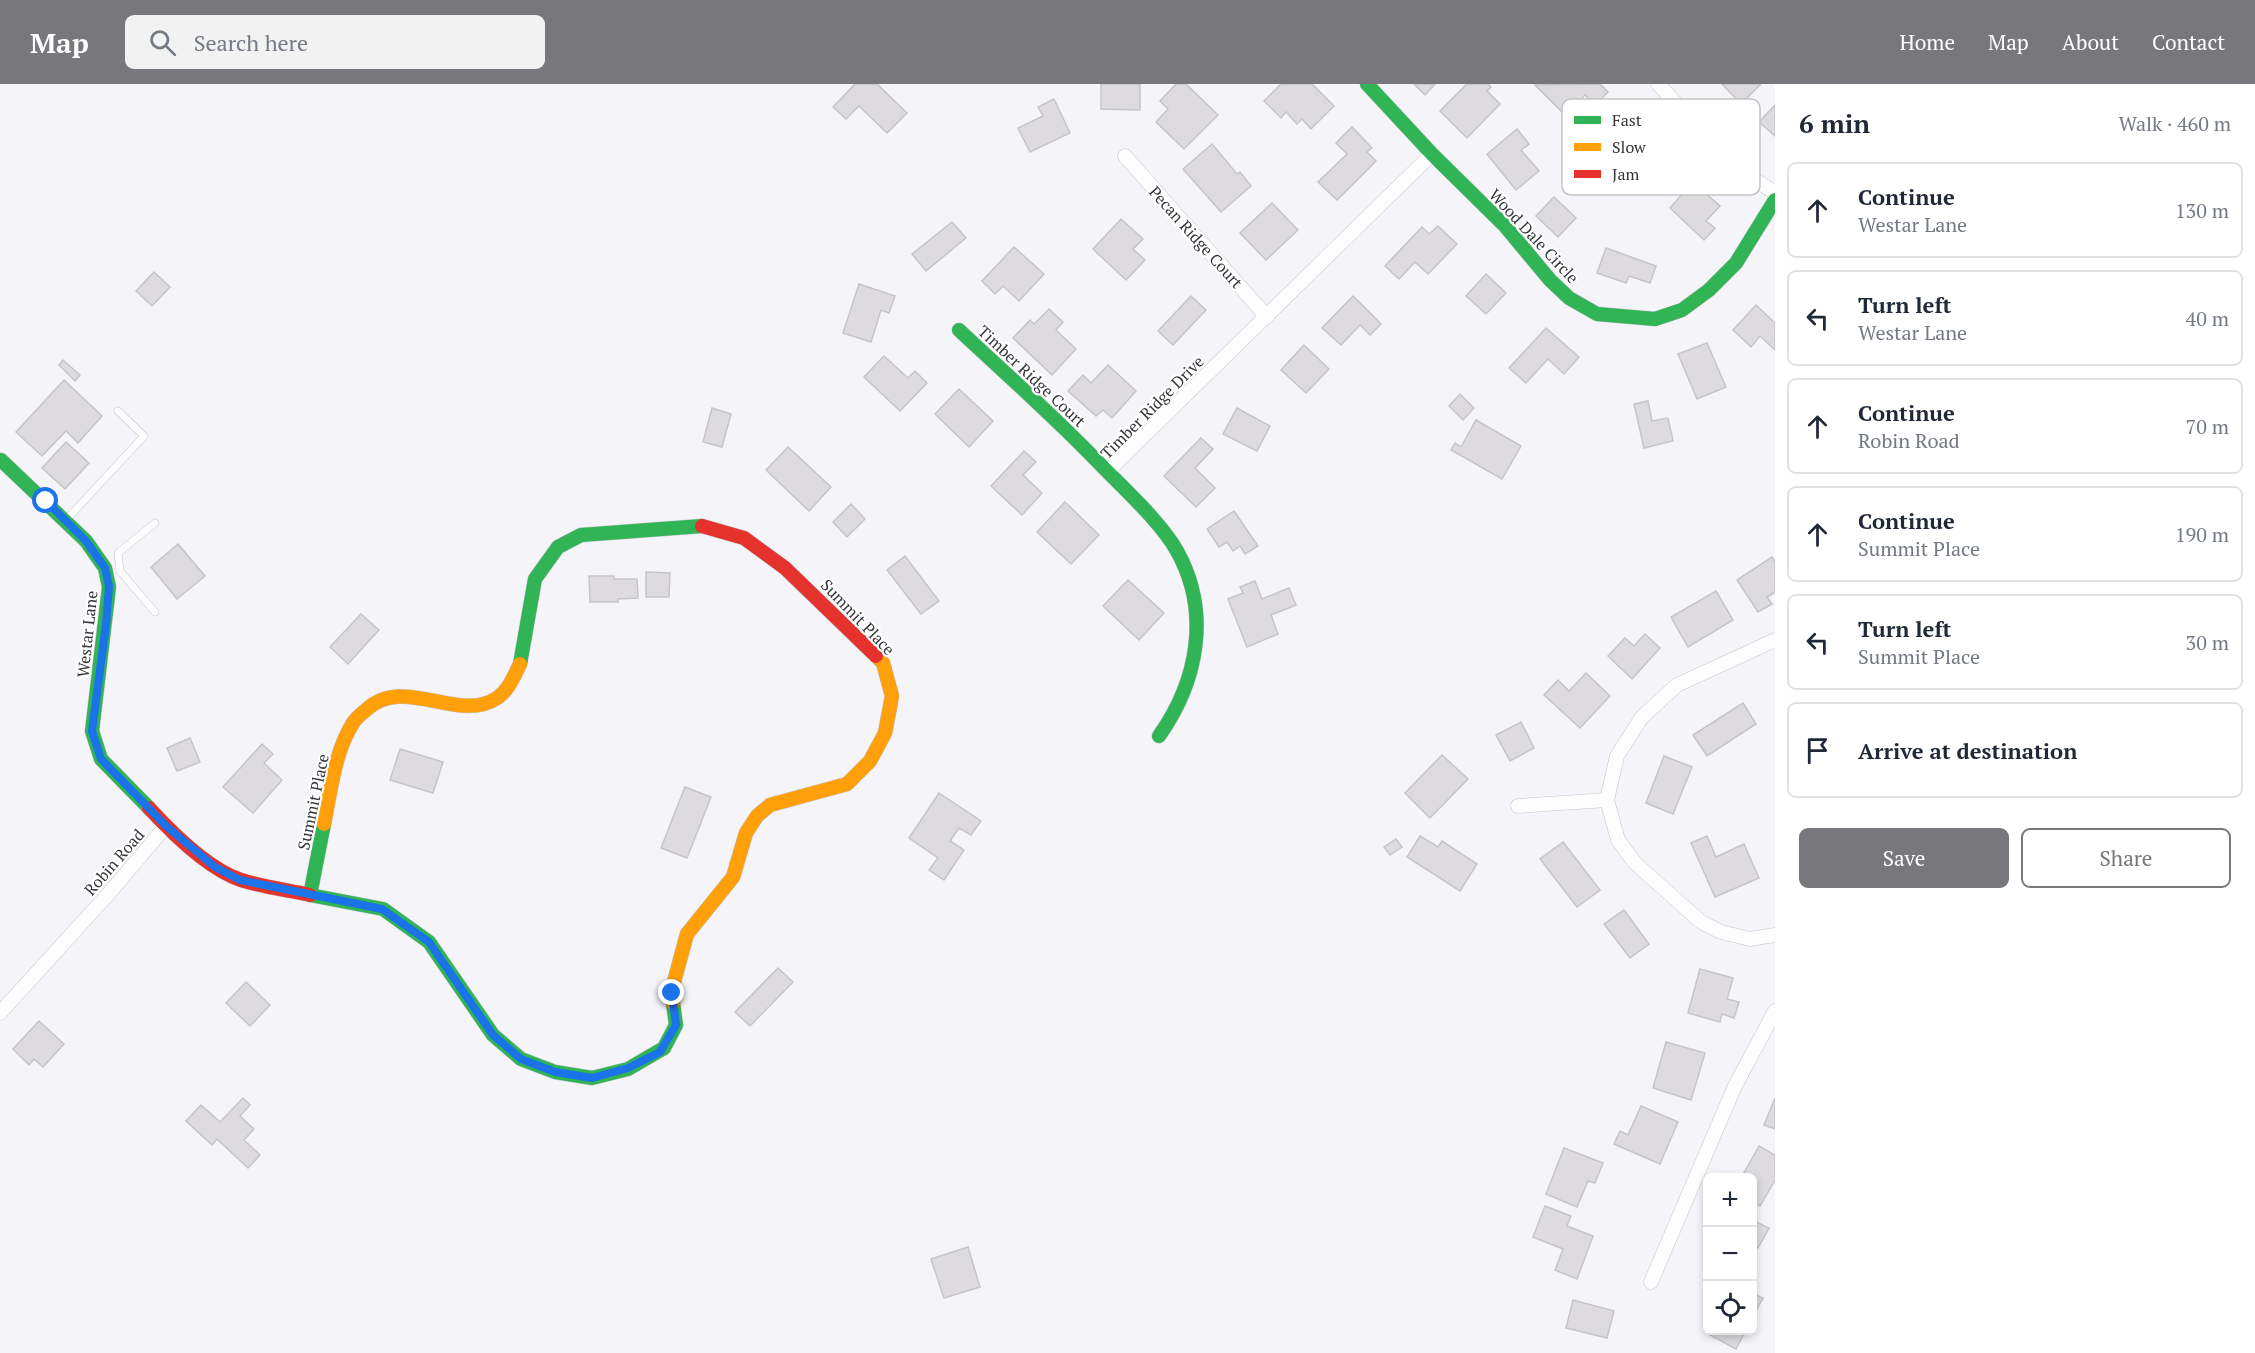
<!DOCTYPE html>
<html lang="en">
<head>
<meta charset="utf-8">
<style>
	:root { --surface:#fff; --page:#f2f2f3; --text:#1f2937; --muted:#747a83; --line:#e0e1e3; --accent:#78787c }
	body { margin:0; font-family:"PT Serif",serif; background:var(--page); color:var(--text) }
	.controls { position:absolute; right:18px; bottom:18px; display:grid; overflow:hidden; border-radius:9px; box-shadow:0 3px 9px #0003 }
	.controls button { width:54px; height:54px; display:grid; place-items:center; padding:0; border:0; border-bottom:2px solid var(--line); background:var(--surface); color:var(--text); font:30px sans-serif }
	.stop { position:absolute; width:18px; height:18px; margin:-14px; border:4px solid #1a73e8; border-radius:50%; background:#fff }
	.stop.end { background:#1a73e8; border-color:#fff; box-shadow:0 2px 6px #0008 }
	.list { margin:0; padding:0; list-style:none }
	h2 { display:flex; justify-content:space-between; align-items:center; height:78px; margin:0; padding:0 24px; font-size:26px }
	h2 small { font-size:20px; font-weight:400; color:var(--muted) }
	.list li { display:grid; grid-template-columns:39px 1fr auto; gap:18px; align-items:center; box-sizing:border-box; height:96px; margin:0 12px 12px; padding:0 12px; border:2px solid var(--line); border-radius:9px }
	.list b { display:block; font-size:22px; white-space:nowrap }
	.list p { margin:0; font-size:20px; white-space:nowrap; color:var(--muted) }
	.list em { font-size:20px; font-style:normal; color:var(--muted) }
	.actions { display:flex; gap:12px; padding:18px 24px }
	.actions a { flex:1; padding:14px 0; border:2px solid var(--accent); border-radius:9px; text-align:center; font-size:21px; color:var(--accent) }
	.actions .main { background:var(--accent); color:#fff }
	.icon { flex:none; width:33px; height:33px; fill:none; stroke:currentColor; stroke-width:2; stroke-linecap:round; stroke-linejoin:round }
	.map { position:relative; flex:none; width:1775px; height:1269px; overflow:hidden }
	header { display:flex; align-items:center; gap:36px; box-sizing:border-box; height:84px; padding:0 30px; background:var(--accent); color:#fff }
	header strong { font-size:28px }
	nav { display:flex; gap:33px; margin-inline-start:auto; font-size:21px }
	.search { width:420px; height:54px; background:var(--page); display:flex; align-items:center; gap:15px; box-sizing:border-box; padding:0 21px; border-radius:9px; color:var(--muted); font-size:22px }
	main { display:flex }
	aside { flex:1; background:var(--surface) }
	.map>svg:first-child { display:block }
</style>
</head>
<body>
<header>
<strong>Map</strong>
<div class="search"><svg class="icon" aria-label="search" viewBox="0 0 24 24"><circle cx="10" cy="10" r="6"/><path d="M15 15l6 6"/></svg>Search here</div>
<nav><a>Home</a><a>Map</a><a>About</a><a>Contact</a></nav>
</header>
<main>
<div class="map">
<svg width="1775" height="1269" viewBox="0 0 1775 1269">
	<rect width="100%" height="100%" fill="#f4f4f9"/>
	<g fill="#dddbde" stroke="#c6c5c6" stroke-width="1.5">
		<path d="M855,0H877L907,29L887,49L859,22L846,35L833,23Z"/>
		<path d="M1101,0H1140V26L1101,25Z"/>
		<path d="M1176,0H1186L1218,31L1184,65L1156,38L1168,25L1160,17Z"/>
		<path d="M1281,0H1312L1334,22L1311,45L1302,35L1297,40L1286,28L1281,34L1264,17Z"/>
		<path d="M1414,0H1435L1425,11Z"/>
		<path d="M1467,0H1488L1491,3L1487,7L1500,20L1467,54L1440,27Z"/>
		<path d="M1600,0L1608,8L1595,21L1585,11L1565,31L1535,1Z"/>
		<path d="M1722,0H1761L1741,20Z"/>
		<path d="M1054,15L1070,49L1030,68L1018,44L1043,32L1038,23Z"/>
		<path d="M1775,21V52L1759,38Z"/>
		<path d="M1352,43L1372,64L1367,68L1376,77L1337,116L1318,98L1347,70L1336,59Z"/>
		<path d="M1517,45L1529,60L1521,66L1539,87L1516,106L1487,70Z"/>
		<path d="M1212,60L1237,90L1240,88L1251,102L1221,128L1183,85Z"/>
		<path d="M1693,98L1720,122L1706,137L1715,144L1704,156L1670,124Z"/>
		<path d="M1554,113L1576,134L1558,153L1536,132Z"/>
		<path d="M1272,119L1298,146L1266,176L1240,149Z"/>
		<path d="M1121,135L1143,155L1133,165L1145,176L1126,196L1093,165Z"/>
		<path d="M952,138L966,154L926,187L912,170Z"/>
		<path d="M1438,142L1457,160L1428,190L1415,178L1399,195L1385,182L1422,143L1429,150Z"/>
		<path d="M1014,163L1044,190L1019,217L1003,202L995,210L982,197Z"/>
		<path d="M1606,164L1656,182L1650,199L1629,192L1626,199L1597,189Z"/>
		<path d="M154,188L170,203L152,222L136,207Z"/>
		<path d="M1486,190L1506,209L1486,230L1466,212Z"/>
		<path d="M859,200L895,212L889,229L881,226L871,258L843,249Z"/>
		<path d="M1191,212L1206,226L1173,261L1158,247Z"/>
		<path d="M1353,212L1381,240L1370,251L1360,241L1341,261L1322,244Z"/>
		<path d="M1756,221L1775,239V266L1760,252L1751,263L1733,246Z"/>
		<path d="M1049,225L1063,238L1056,246L1076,265L1052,291L1013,254L1030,236L1034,240Z"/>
		<path d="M1546,244L1579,273L1564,290L1548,275L1526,299L1509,284Z"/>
		<path d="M1707,259L1726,303L1697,315L1678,270Z"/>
		<path d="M1304,261L1329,285L1306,309L1281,286Z"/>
		<path d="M884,272L908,294L915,287L927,299L900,327L864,293Z"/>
		<path d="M63,276L80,291L75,297L59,281Z"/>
		<path d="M1108,281L1136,307L1112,334L1103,326L1096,332L1068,307L1083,291L1091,299Z"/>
		<path d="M64,296L102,332L78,359L66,347L42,372L16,348Z"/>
		<path d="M959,305L993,337L969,363L935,330Z"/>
		<path d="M1460,310L1474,324L1463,336L1449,322Z"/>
		<path d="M1648,317L1652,337L1668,334L1673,357L1644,364L1634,320Z"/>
		<path d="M712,324L731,330L722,363L703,358Z"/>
		<path d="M1237,324L1270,342L1257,367L1223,350Z"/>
		<path d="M1476,336L1521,362L1502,395L1451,366L1455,359L1461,363Z"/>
		<path d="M1201,354L1213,365L1195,384L1215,404L1196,423L1164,392Z"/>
		<path d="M66,358L89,379L65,405L42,384Z"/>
		<path d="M788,363L831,403L809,427L766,386Z"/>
		<path d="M1024,367L1036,378L1023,391L1042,409L1022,431L991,402Z"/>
		<path d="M1065,418L1099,451L1071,480L1037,448Z"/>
		<path d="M851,420L865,435L847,453L833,438Z"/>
		<path d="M1234,427L1258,462L1245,470L1240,462L1233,467L1227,458L1219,463L1207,445Z"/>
		<path d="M178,460L205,492L177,515L151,483Z"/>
		<path d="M905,472L939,517L921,530L887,486Z"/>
		<path d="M1772,473L1775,478V508L1767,513L1772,520L1758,528L1737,496Z"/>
		<path d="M646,488L670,489L669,513H646Z"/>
		<path d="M589,492H614V495H637L638,514L618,515V518H590Z"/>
		<path d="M1128,496L1164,529L1139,556L1103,522Z"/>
		<path d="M1255,497L1262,515L1289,504L1296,521L1271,531L1278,550L1247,563L1228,515L1243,509L1240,503Z"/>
		<path d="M1716,507L1733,536L1688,563L1671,533Z"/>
		<path d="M361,530L379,546L348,580L330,563Z"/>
		<path d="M1645,550L1660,564L1632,595L1608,572L1625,554L1634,562Z"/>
		<path d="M1586,589L1610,612L1580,644L1544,611L1558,596L1569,607Z"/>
		<path d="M1743,619L1756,640L1707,672L1693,651Z"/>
		<path d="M1521,638L1534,664L1510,677L1496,651Z"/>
		<path d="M190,654L200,678L177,687L167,664Z"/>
		<path d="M262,660L273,670L264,679L282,696L253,729L223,703Z"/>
		<path d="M400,665L443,678L433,709L390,696Z"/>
		<path d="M1442,671L1468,695L1430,734L1405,709Z"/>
		<path d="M1664,672L1692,683L1673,730L1646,719Z"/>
		<path d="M685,703L711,713L687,774L661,764Z"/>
		<path d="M939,709L981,737L971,751L959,744L950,757L964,766L944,796L929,786L938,774L909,754Z"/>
		<path d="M1420,752L1438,763L1442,757L1477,780L1460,807L1407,773Z"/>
		<path d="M1707,752L1716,773L1744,760L1759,794L1715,813L1691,759Z"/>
		<path d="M1396,755L1402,763L1390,771L1384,763Z"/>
		<path d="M1563,758L1600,806L1577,823L1540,775Z"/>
		<path d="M1624,826L1649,860L1630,874L1604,840Z"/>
		<path d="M778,884L793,898L750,942L735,928Z"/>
		<path d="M1700,885L1733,894L1727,915L1739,918L1734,934L1722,930L1720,938L1688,929Z"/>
		<path d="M246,898L270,921L250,942L226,919Z"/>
		<path d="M39,937L64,960L43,983L34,975L29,981L13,965Z"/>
		<path d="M1666,958L1705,969L1691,1016L1653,1004Z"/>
		<path d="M243,1014L250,1021L240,1032L254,1045L244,1056L260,1071L248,1084L217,1055L212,1061L186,1037L201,1021L220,1038Z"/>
		<path d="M1775,1014V1045L1764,1041Z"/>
		<path d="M1641,1022L1678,1038L1660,1080L1614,1060L1620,1047L1628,1051Z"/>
		<path d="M1759,1062L1775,1071V1096L1760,1122L1752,1118V1094H1741Z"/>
		<path d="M1564,1064L1603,1079L1595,1099L1588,1097L1577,1123L1546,1110Z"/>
		<path d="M1545,1122L1571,1132L1567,1142L1593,1152L1577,1195L1555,1186L1563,1165L1533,1153Z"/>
		<path d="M1752,1136L1769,1144L1758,1164L1752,1161Z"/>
		<path d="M968,1163L980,1203L944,1214L931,1175Z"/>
		<path d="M1752,1209L1763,1214L1752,1234Z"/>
		<path d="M1573,1216L1614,1227L1607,1254L1566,1244Z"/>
		<path d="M1712,1246H1746L1736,1265L1710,1251Z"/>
	</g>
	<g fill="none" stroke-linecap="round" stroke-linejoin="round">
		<defs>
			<g id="lane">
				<path d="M67,435L144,352L118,327"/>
				<path d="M155,528L120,487L118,469L155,439"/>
			</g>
			<g id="street">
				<path d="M1658,0L1736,83L1775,109"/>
				<path d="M1125,72L1267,233"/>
				<path d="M1108,387L1432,70"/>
				<path d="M1775,556L1677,601L1642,633L1617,672L1607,716L1618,756L1635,779L1701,838L1721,848L1750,855L1775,851"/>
				<path d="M1518,722L1607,716"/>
				<path d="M0,929L111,807L166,742"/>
				<path d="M1651,1198L1735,1002L1775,927"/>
			</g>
			<g id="fast">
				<path d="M1367,0L1432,70L1505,142L1550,196L1569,214L1597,230L1655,235L1682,226L1709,206L1736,179L1775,116"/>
				<path d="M959,246C1006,290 1054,332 1098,378C1122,403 1161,438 1177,467C1211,528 1198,597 1159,652"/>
				<path d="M1,376L86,457L105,484L109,503L92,647L101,675L149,724"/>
				<path d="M520,580L535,495L558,463L581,451L702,442"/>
				<path d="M324,740L310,811L383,825L429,858L493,951L521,975L555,988L592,994L628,985L664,964L676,941L673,919"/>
			</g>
			<g id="slow">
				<path d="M324,740C331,707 334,669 353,639C356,634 361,630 366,626C404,590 458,640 497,614C509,606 514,592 520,580"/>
				<path d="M673,919L671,909L687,850L733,793L746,749L757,732L770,721L847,700L870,677L885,649L892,612L883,579L876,572"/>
			</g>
			<g id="jam">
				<path d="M702,442L744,454L785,484L876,572"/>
				<path d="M149,724C172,749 208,785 241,796C263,803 287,806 310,811"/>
			</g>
		</defs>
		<use href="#lane" stroke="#c5c5c9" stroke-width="8"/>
		<use href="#street" stroke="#c5c5c9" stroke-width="15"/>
		<use href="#fast" stroke="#c5c5c9" stroke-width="15"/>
		<use href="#slow" stroke="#c5c5c9" stroke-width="15"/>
		<use href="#jam" stroke="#c5c5c9" stroke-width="15"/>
		<use href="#lane" stroke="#fdfdfe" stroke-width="7"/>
		<use href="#street" stroke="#fdfdfe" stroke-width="14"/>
		<use href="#fast" stroke="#30b455" stroke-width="14"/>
		<use href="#slow" stroke="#ff9f0a" stroke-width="14"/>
		<use href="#jam" stroke="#e5322d" stroke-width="14"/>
	</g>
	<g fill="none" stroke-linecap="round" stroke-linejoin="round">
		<path stroke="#1a73e8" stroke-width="8" d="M46,417L86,457L105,484L109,502L106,540L92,647L101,675L166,742L215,783L240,796L382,825L429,858L493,951L521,975L555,988L592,994L628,984L660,968L676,941L672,909"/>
	</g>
	<g text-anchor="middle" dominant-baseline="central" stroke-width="4.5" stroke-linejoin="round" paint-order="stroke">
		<g font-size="16" fill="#353639" stroke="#fff">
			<text transform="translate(1534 152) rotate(47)">Wood Dale Circle</text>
			<text transform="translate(1196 153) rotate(48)">Pecan Ridge Court</text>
			<text transform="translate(1032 292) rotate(43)">Timber Ridge Court</text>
			<text transform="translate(1152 323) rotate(-45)">Timber Ridge Drive</text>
			<text transform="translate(858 533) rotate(46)">Summit Place</text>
			<text transform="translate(87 550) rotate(-84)">Westar Lane</text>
			<text transform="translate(313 718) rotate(-78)">Summit Place</text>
			<text transform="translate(114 778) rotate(-49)">Robin Road</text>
		</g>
	</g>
	<rect x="1562" y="15" width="198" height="96" rx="9" fill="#fff" stroke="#c2c3c4" stroke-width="1.5"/>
	<rect x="1574" y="32" width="27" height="8" fill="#30b455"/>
	<rect x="1574" y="59" width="27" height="8" fill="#ff9f0a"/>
	<rect x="1574" y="86" width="27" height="8" fill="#e5322d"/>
	<g font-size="16" fill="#353639">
		<text x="1612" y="42">Fast</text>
		<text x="1612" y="69">Slow</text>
		<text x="1612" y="96">Jam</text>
	</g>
</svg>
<div class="controls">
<button>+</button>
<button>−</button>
<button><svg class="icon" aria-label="locate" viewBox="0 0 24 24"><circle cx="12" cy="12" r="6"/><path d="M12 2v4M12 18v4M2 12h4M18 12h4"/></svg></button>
</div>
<div class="stop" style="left:46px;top:417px"></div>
<div class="stop end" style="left:672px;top:909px"></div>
</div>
<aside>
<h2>6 min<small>Walk · 460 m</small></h2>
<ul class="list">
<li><svg class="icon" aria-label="ahead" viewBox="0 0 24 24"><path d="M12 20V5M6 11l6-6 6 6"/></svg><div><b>Continue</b><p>Westar Lane</p></div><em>130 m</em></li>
<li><svg class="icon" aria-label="left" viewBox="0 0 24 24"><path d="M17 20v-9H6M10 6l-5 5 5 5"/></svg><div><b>Turn left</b><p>Westar Lane</p></div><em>40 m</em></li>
<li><svg class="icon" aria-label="ahead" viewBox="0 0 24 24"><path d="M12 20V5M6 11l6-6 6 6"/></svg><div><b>Continue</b><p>Robin Road</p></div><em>70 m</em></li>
<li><svg class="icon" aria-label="ahead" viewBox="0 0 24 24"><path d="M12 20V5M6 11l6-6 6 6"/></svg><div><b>Continue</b><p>Summit Place</p></div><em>190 m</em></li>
<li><svg class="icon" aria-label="left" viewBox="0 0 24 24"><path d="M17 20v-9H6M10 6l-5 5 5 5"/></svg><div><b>Turn left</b><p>Summit Place</p></div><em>30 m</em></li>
<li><svg class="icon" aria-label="arrive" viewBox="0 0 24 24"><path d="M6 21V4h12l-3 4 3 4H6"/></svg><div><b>Arrive at destination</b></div></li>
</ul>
<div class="actions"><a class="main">Save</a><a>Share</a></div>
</aside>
</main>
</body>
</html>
